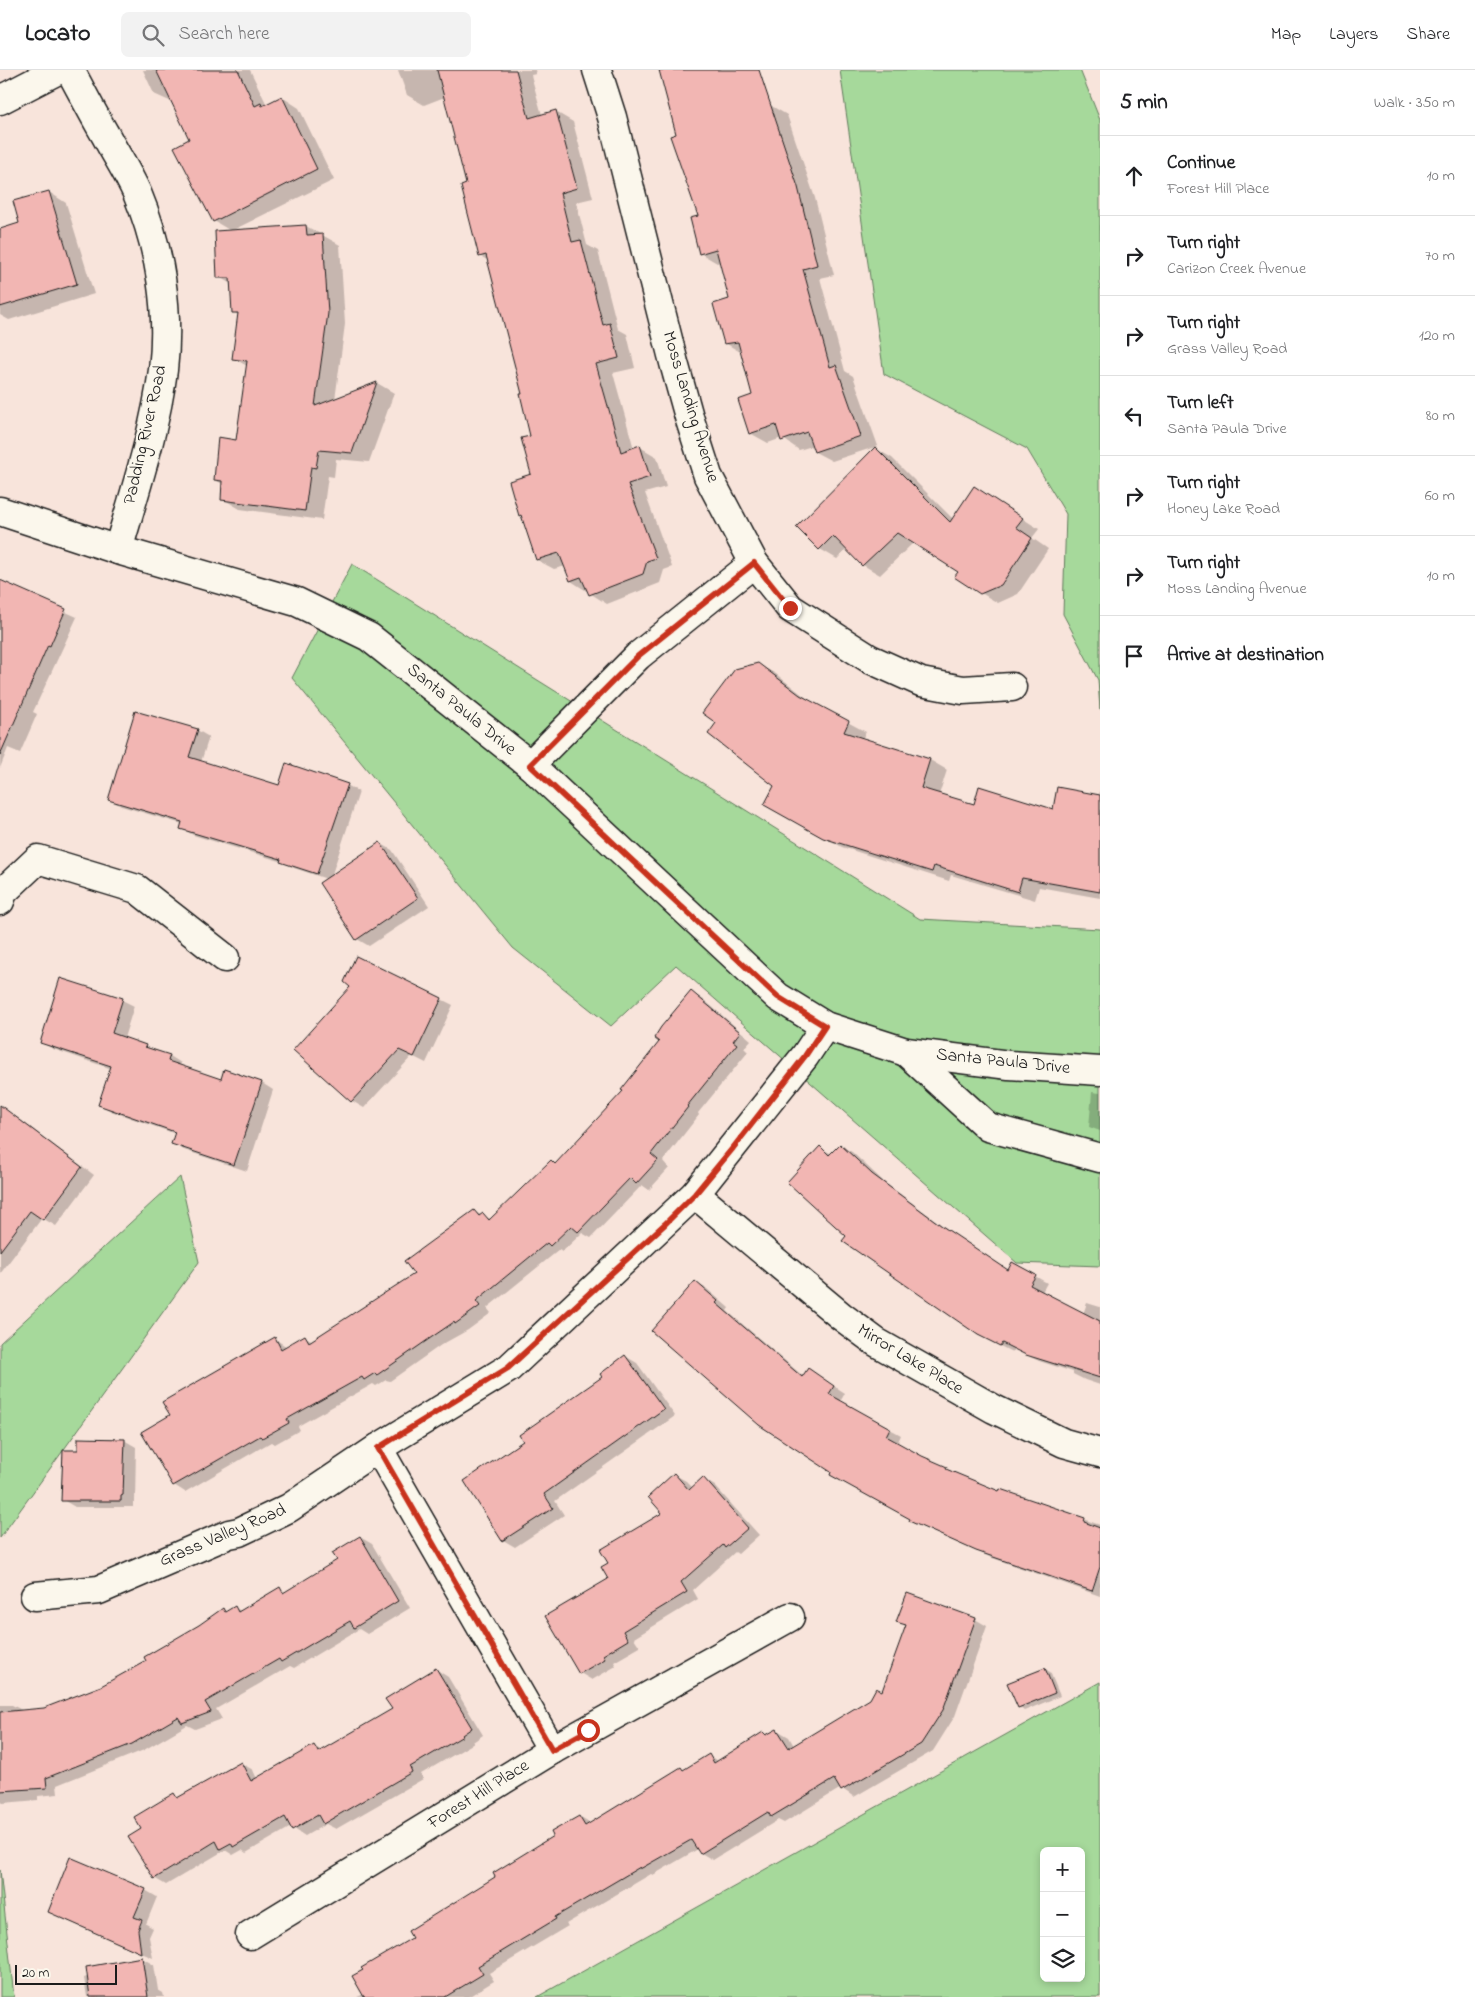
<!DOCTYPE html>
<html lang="en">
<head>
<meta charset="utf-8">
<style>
	:root { --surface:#fff; --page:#f2f2f2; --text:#202124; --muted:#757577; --line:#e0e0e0 }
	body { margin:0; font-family:"Indie Flower",sans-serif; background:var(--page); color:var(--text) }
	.controls { position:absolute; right:15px; bottom:15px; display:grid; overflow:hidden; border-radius:8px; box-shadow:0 2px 8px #0003 }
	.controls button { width:45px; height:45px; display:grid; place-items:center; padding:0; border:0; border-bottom:1px solid var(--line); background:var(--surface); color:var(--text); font:25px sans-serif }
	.scale { position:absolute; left:15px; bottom:12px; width:102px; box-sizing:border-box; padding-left:5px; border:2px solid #1c1c1c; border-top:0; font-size:14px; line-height:18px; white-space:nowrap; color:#1c1c1c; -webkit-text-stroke:4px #fbf7ec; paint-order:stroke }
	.stop { position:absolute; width:15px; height:15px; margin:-11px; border:4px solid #c8321e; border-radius:50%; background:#fff }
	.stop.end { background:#c8321e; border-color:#fff; box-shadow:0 1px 5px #0008 }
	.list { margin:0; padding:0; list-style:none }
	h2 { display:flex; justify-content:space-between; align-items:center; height:65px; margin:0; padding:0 20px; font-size:21px }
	h2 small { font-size:16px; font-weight:400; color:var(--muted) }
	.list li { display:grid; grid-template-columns:32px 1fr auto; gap:15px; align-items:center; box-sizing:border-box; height:80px; padding:0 20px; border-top:1px solid var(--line) }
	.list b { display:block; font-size:19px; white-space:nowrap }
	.list p { margin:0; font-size:16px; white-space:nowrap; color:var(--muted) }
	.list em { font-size:16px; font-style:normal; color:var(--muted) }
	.icon { flex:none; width:28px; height:28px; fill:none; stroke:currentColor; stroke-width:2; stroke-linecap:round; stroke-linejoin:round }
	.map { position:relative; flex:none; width:1100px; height:1927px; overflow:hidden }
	header { display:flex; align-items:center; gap:30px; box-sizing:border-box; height:70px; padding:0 25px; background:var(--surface); border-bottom:1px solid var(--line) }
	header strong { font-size:24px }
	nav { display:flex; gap:28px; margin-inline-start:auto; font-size:18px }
	.search { width:350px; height:45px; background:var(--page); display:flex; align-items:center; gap:12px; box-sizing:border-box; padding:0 18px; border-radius:8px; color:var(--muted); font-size:19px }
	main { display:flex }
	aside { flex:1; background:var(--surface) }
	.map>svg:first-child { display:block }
</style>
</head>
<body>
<header>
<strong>Locato</strong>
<div class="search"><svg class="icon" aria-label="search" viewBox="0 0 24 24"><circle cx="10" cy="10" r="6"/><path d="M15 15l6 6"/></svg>Search here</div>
<nav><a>Map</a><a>Layers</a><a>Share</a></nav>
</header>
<main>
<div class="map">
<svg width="1100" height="1927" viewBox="0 0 1100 1927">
	<rect width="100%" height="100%" fill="#f8e4db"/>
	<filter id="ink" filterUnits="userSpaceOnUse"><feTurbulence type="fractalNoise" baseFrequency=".02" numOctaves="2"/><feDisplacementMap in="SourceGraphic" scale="10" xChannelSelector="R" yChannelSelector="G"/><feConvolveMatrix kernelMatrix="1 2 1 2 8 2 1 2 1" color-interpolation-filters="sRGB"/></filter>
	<g filter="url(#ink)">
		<g fill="#a6d99b" stroke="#617a5c" fill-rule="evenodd">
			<path d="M840,0H1080L1100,50V640L1098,610L1063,544L1066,444L1027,379L884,304Z"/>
			<path d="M352,494L920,849L1100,859V1196L1017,1193L676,895L611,956L513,878L292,608Z"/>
			<path d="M180,1107L199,1192L0,1468V1273Z"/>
			<path d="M1100,1612V1927H537ZM1044,1781H1081V1908H1044Z"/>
			<path d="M0,1800L14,1927H0Z"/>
		</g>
		<g fill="#0003">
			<path d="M143,0H250L267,35L282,27L299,38L334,110L231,161L214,151L191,70L174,33L154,24Z"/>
			<path d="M398,0H535L536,4L531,5L542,45L556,42L573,52L593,128L576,132L587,175L598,181L618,259L627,264L635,298L613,303L634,379L640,377L657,387L666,417L645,423L672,497L664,500L660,513L607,534L571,511L566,496L554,499L537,490L523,447L520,445L533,405L531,366L523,324L489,191L480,186L468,115L446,30L442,28L424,35L407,25Z"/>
			<path d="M661,0H751L770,35L787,45L815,128L834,205L820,208L845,301L853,306L878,376L832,391L815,382L812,376L799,380L782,368L768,373L750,363L753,325L742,283L725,273L731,230L721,192L717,193L700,183L699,147Z"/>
			<path d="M49,122L66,133L94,224L9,250L0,245V160L21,154Z"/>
			<path d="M306,156L340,175L345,254L335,330L377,313L394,323L369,392L336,389L334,407L328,406L322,450L240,439L223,429V414L215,410L237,371L247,296L233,288L239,245L233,242L231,214L219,207Z"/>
			<path d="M875,378L892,388L954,450L975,418L1039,459L1032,468L1048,479L1018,524L998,533L981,523L959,502L914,472L880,505L863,495L847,479L837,489L820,479Z"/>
			<path d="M0,512L77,547L33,642L37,644L20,683L8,678L0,698Z"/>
			<path d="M758,594L776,604L814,634L866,662L862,669L930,690L947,700L939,725L975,736L1054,740L1099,726L1100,719V828L1039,817L1035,830L951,805L949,811L842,777L783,744L776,716Z"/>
			<path d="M197,660L209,667L201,692L280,717L347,715L359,722L331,807L380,773L392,780L429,836L369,876L357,869L327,809L294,798L283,792L193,765L181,758L182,754L121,736L110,730Z"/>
			<path d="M692,923L704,930L751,970L744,978L748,982L698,1043L699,1045L663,1091L669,1098L649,1120L642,1115L591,1168L582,1163L562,1182L559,1180L487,1238L491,1243L468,1260L441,1275L390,1311L386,1310L376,1316L373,1314L298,1356L300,1360L275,1374L271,1372L185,1422L174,1415L171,1346L275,1269L287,1277L305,1267L313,1271L416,1204L474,1142L491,1149L552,1092L556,1095L625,1021L660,972Z"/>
			<path d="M441,929L453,935L426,993L412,986L364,1038L352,1031L294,980Z"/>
			<path d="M122,930L134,936L124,968L170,986L181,993L180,996L222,1011L262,1013L273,1020L247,1101L184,1080L172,1073L176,1064L111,1041L99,1034L112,999L53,979L41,972Z"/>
			<path d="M1092,1022L1100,1023V1061L1089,1057Z"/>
			<path d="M7,1041L18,1048L94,1105L56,1156L42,1148L0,1204V1050Z"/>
			<path d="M840,1076L852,1082L884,1112L954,1164L1009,1201L1035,1206L1047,1213L1042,1222L1083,1244L1087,1233L1100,1237V1315L1085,1310L1073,1304V1302L1039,1291L1014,1279L1012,1282L992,1272L847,1166L820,1078L832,1084Z"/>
			<path d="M695,1212L707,1219L729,1238L727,1241L804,1307H820L845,1323L840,1332L901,1365L897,1374L922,1388L1000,1423L1001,1420L1100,1455V1526L990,1487L922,1457L910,1450L911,1449L833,1402Z"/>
			<path d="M625,1286L637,1293L675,1346L555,1431L564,1445L515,1477L503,1470L465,1411L525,1372L604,1307Z"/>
			<path d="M124,1370L136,1377L135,1432H133V1437H75L63,1430Z"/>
			<path d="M675,1405L686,1411L693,1418L703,1409L715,1416L759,1465L738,1484L735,1482L693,1520L698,1529L634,1568L640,1577L614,1592L616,1596L592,1610L580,1603L610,1510V1494L664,1443Z"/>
			<path d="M360,1467L372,1474L410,1538L367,1564L359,1559L294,1598L290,1596L216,1639L222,1649L195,1659L187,1655L144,1680L57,1715L58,1724L38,1726V1730L3,1733L0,1731V1635H12L24,1641L45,1640L102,1617L148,1591L223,1540L227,1542L235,1538L241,1541L280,1519L287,1523L338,1490Z"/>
			<path d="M975,1549L987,1556L955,1646L933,1681L854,1727L841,1718L784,1753L778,1750L713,1790L701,1783L698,1779L653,1805L651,1804L566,1854L568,1856L489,1903L494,1911L468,1927H357L364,1924L414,1868L555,1766L579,1747L591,1754L681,1698L684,1700L709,1686L718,1691L763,1663L768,1666L777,1660L789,1667L794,1676L883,1623L907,1557L898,1551Z"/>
			<path d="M1045,1599L1050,1602L1060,1626L1024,1641L1019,1637Z"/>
			<path d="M437,1600L448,1607L483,1665L473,1672L474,1673L421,1704L423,1709L336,1759L326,1754L305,1766L291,1757L246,1783L242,1780L233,1785L225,1780L166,1815L154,1808L143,1759L174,1725L180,1728L241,1693L253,1700L257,1709L314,1676L322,1681L393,1640Z"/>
			<path d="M145,1820L157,1827L146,1854L153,1858L149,1867L153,1888L61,1848Z"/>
			<path d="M142,1888L154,1895L158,1920L163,1923L164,1927H87L84,1908Z"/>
		</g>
		<g fill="#f2b6b3" stroke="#1c1c1c">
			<path d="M156,0H238L255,36L261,33L262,36L282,26L317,99L213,152L174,77L189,69Z"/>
			<path d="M437,0H516L529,48L556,40L577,118L560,123L572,172L581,170L603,255L610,253L619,288L596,294L621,382L640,375L650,407L628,414L656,488L647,491L643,504L589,525L581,507L570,511L559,483L536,490L521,445L519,446L509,411L531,404L521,368L530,366L520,324H522L486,185L479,187L461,116L466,114Z"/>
			<path d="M659,0H759L798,117L817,195L803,199L830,297L836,295L861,366L814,382L807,362L781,371L776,355L749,364L738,330L752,325L738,272L724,274L713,234L729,229L716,179L699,184L690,148L698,146L670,66L676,64Z"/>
			<path d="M49,121L77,214L0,237V159L19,153L13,131Z"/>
			<path d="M306,155L307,165L323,164L328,243L315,336L377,312L352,383L319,380L316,398L311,397L305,441L221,430L222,411L214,410L218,367L236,370L247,291L232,289L238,243H232L230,208H217L215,161Z"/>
			<path d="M875,377L950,452L974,416L1023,448L1016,457L1032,468L1001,515L980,524L954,507L958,502L897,463L862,496L833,466L819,480L796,457Z"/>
			<path d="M0,510L66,539L50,576L48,575L0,685Z"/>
			<path d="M758,593L800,625L849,651L844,662L930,689L921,718L974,734L979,716L1053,739L1057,717L1100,725V822L1022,808L1018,822L934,796L932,802L823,768L764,735L774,716L708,664L716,653L702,643L735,599Z"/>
			<path d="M135,641L198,659L189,687L279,715L286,693L348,714L317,804L280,792L281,789L180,759L182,752L108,730Z"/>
			<path d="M380,772L418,828L356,870L319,813Z"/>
			<path d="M356,886L442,928L414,987L399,980L351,1032L293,980L350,917L344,912Z"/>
			<path d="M60,908L123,928L112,963L146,975L145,977L170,985L168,991L221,1009L224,999L262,1012L234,1095L171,1074L175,1062L98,1035L111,996L40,973Z"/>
			<path d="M691,921L740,962L733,971L737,974L687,1036L688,1037L651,1084L658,1090L636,1114L630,1108L578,1162L571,1156L550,1176L547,1173L476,1231L480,1236L455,1254L454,1252L429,1269L377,1305L375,1303L364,1310L362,1307L287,1349L289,1353L262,1368L260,1366L173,1416L141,1362L170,1345L162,1332L275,1267L281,1279L305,1265L309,1272L414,1204L404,1191L474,1140L479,1146L483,1143L489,1150L551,1090L555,1094L623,1021L621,1020L659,972L654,968L661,957Z"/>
			<path d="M0,1035L82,1097L43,1150L30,1141L0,1181Z"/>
			<path d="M840,1074L872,1104L942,1156L1008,1200L1012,1192L1036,1205L1030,1215L1100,1251V1308L1026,1285L1002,1273L1000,1276L978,1265L842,1171L846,1166L787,1112L820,1076L829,1085Z"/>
			<path d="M695,1211L718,1231L716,1233L802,1307L808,1298L834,1316L829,1324L890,1358L886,1366L922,1386L947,1397L946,1399L999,1421L1000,1419L1085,1448L1084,1452L1100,1458V1497L1092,1521L976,1481L909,1451L910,1449L830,1405L831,1402L759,1355L651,1261Z"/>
			<path d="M625,1285L664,1339L544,1424L553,1438L502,1471L464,1411L523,1371L519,1365L602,1307L600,1304Z"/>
			<path d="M78,1368L125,1369L123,1425L121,1426V1431H61L63,1380H78Z"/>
			<path d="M674,1403L689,1420L703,1407L748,1458L725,1478L723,1475L681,1512L687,1522L623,1561L628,1570L603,1585L605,1589L579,1604L545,1546L608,1509L601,1497L608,1493L600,1480L662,1443L648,1427Z"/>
			<path d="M360,1466L398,1531L354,1558L350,1551L281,1592L279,1589L205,1632L211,1642L182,1653L178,1647L132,1674L46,1708L47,1718L0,1721V1642L44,1638L101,1616L146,1591L144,1587L199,1555L223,1538L225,1542L235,1536L238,1542L280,1517L283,1523L337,1490L332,1483Z"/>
			<path d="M907,1523L976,1548L943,1640L921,1674L841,1721L834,1709L771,1747L768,1742L700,1784L691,1770L640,1799V1797L555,1847L556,1849L478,1896L483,1904L445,1927H364L352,1906L363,1900L361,1898L412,1868L408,1861L495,1807L493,1803L553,1766L551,1762L579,1746L585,1756L681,1697L683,1700L709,1684L714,1693L763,1662L766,1665L777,1659L789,1678L870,1629L876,1618L882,1621L906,1555L896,1552Z"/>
			<path d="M436,1598L472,1658L462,1665L463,1666L410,1697L412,1702L323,1754L318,1745L292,1760L285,1747L233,1777L231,1773L220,1779L216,1771L154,1809L128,1767L141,1759L134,1747L174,1723L177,1728L241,1692L251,1711L314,1675L318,1682L392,1639L385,1629Z"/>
			<path d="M1045,1598L1055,1623L1018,1638L1007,1613Z"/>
			<path d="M70,1787L146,1819L134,1847L142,1850L138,1860L141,1883L48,1842Z"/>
			<path d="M142,1887L148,1927H90L86,1897Z"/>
		</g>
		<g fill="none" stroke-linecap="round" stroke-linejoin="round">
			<defs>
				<g id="minor">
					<path d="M70,0C82,22 93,44 106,66C116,85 128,103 137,123C160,178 170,241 163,300C155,361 135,421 118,480"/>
					<path d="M597,0L612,47L674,293L689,347L708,406L754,493L790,538L870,589L921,612L963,620L1012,617"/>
					<path d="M0,30L58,0"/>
					<path d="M530,695L638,586L754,493"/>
					<path d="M0,831L3,822L38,789L137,819L225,888"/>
					<path d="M695,1124L841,1246L876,1272L994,1339L1064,1373L1100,1383"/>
					<path d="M378,1378L552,1680"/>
					<path d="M35,1526L99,1520L229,1464L239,1462L289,1438L378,1378L509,1298L695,1124L805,986L825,956"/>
					<path d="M250,1865L552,1680L790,1547"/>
				</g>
				<g id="tertiary">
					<path d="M0,441L118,480L297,532L369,567L530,695L778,927L825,956L906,982L1009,995L1100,1001"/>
					<path d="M906,982L988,1057L1100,1088"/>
				</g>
			</defs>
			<use href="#minor" stroke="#1c1c1c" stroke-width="31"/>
			<use href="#tertiary" stroke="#1c1c1c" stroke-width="31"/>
			<use href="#minor" stroke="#fbf7ec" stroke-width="28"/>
			<use href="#tertiary" stroke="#fbf7ec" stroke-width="28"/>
		</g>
	</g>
	<g fill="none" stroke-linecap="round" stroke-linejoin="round" filter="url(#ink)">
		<path stroke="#c8321e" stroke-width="6" d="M588,1660L552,1680L378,1378L508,1298L665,1154L695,1124L733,1078L805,986L825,956L778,927L530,695L638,586L754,493L790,538"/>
	</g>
	<g text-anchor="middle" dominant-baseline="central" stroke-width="4" stroke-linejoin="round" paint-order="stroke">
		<g font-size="18" fill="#1c1c1c" stroke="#fbf7ec">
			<text transform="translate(690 337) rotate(73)">Moss Landing Avenue</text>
			<text transform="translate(146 365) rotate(-77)">Padding River Road</text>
			<text transform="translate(461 640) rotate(39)">Santa Paula Drive</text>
			<text transform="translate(1003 992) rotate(6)">Santa Paula Drive</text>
			<text transform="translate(910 1290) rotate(31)">Mirror Lake Place</text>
			<text transform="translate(223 1466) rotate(-23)">Grass Valley Road</text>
			<text transform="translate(479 1725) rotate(-32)">Forest Hill Place</text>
		</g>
	</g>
</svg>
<div class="controls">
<button>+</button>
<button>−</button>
<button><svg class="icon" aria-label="layers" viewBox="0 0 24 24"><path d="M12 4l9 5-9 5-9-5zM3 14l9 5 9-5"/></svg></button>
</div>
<div class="scale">20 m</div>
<div class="stop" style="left:588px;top:1660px"></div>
<div class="stop end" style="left:790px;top:538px"></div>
</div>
<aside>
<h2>5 min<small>Walk · 350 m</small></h2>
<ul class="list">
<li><svg class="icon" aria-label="ahead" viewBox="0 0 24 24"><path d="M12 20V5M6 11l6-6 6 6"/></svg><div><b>Continue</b><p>Forest Hill Place</p></div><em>10 m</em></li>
<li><svg class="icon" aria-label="right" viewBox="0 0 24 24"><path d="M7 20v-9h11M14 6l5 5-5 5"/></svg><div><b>Turn right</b><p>Carizon Creek Avenue</p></div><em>70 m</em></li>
<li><svg class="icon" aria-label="right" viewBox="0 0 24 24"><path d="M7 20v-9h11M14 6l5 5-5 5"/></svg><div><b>Turn right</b><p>Grass Valley Road</p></div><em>120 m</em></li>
<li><svg class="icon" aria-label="left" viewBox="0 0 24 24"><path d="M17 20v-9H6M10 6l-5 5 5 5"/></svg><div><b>Turn left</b><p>Santa Paula Drive</p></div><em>80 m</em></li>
<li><svg class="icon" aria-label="right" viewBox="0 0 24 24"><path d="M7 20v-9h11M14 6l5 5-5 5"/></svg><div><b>Turn right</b><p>Honey Lake Road</p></div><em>60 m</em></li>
<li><svg class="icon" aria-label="right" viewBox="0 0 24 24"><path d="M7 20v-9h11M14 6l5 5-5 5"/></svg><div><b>Turn right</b><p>Moss Landing Avenue</p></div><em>10 m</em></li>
<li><svg class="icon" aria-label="arrive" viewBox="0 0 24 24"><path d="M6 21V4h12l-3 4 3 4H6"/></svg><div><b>Arrive at destination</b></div></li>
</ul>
</aside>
</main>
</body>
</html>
